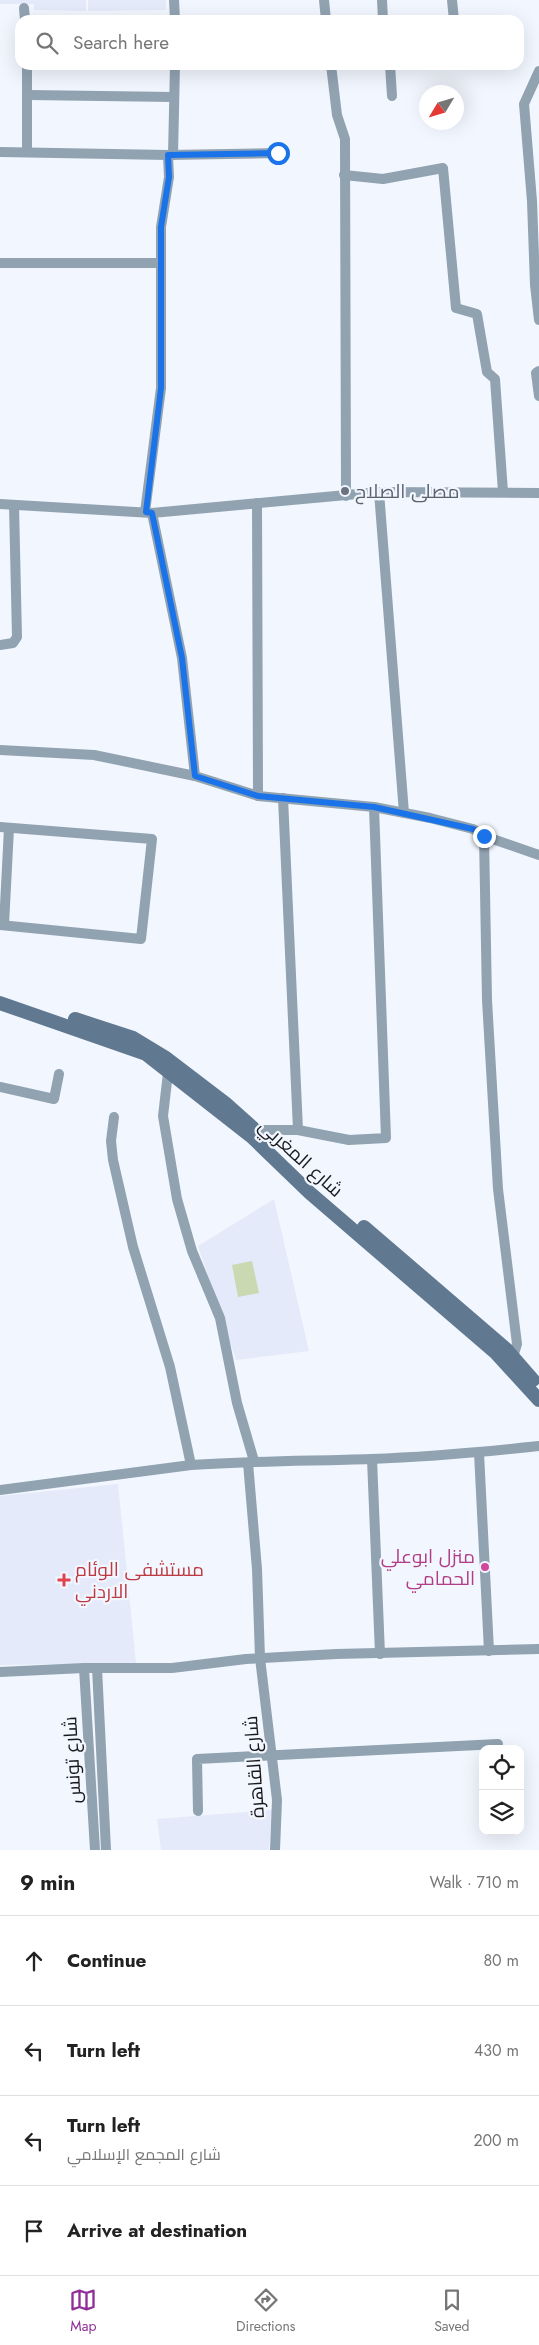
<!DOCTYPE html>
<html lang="en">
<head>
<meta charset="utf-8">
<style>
	:root { --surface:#fff; --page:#f2f2f2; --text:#222; --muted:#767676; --line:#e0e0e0; --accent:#8e2e96 }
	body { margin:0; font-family:Jost,Cairo,sans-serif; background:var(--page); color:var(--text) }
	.controls { position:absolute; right:15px; bottom:15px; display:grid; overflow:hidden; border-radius:10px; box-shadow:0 5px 20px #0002 }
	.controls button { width:45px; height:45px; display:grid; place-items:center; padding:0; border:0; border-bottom:1px solid var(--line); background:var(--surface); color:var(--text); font:25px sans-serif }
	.compass { position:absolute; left:419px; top:85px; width:45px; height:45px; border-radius:50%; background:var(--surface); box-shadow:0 5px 20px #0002; rotate:232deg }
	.stop { position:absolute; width:15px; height:15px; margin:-11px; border:4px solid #1a73e8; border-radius:50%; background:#fff }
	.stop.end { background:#1a73e8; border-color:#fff; box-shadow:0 1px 5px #0008 }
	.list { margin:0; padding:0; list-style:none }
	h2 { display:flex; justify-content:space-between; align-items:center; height:65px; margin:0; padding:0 20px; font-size:21px }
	h2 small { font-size:16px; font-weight:400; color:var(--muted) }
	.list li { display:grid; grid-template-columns:32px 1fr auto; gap:15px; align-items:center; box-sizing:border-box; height:90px; padding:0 20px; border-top:1px solid var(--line) }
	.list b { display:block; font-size:19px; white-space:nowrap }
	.list p { margin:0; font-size:16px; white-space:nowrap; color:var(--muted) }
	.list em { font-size:16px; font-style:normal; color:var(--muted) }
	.icon { flex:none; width:28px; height:28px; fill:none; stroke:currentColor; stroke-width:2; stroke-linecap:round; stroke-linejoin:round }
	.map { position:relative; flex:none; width:539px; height:1850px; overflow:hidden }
	.search { position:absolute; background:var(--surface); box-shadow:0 5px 20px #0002; left:15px; right:15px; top:15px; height:55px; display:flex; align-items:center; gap:12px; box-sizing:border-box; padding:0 18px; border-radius:15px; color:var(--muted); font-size:19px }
	.sheet { height:425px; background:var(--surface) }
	nav { display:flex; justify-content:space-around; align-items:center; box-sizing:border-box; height:70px; border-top:1px solid var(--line); background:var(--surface); font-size:14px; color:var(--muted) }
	nav a { display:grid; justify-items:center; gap:2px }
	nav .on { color:var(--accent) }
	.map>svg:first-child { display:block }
</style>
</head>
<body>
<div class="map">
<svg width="539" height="1850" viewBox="0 0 539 1850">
	<rect width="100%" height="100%" fill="#f2f6fe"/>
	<g fill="#e4eaf9">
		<path d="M0,0H86V11L34,10V4H0Z"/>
		<path d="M88,0H166V10L88,11Z"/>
		<path d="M274,1199L309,1351L236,1360L198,1246Z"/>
		<path d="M118,1484L136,1663L0,1665V1496Z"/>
		<path d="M272,1810L269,1850H161L157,1819Z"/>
	</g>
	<path fill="#cad9b1" d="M252,1261L259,1293L238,1297L232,1265Z"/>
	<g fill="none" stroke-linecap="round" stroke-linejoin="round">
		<g stroke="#91a2b1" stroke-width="10">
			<path d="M174,0L175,20"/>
			<path d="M324,0L326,20"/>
			<path d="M382,0L383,20"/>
			<path d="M452,0L454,20"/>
			<path d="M24,8L25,20"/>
			<path d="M27,65V151"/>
			<path d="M331,65L337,115L345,139L346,496"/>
			<path d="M390,65L392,96"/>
			<path d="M539,71L524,104L532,201L535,285L539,320"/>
			<path d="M29,95L173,97"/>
			<path d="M0,152L168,155"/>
			<path d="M173,155L175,65"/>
			<path d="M344,175L383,179L443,168L456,308L477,314L487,372L495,379L503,492"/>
			<path d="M0,263H160"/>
			<path d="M539,371L536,373L539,396"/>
			<path d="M379,492L404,813"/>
			<path d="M257,503L258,796"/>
			<path d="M0,504L152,513L379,492L539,493"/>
			<path d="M145,512L161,388V227L169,177L168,155L278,153"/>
			<path d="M152,513L182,658L195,776"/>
			<path d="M0,645L13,643L17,637L14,505"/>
			<path d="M0,750L94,755L195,776L258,796L374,807L430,818L473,829L484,836L539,855"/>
			<path d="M0,827L152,839L141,939L0,925"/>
			<path d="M484,836L487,1000L498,1189L517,1344L513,1357"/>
			<path d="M4,925L9,828"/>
			<path d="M168,1073L163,1116L177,1199L192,1251L220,1318L237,1403L254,1461L248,1463L257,1569L260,1658L277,1800L275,1850"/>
			<path d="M0,1087L54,1099L59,1074"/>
			<path d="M114,1117L111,1141L113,1160L133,1247L170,1367L191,1465C251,1461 311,1461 371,1459C427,1457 483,1452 539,1446"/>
			<path d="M255,1130H298L283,798"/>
			<path d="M298,1130L349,1140L386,1138L374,807"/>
			<path d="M479,1453L489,1651"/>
			<path d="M372,1459L380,1654"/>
			<path d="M0,1490L191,1465"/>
			<path d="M84,1668L95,1850"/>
			<path d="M97,1668L106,1850"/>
			<path d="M0,1672L84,1668H172L246,1659L336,1654L539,1649"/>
			<path d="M198,1811L197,1759L498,1744"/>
		</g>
		<g stroke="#617990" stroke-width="14">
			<path d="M0,1003L146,1054L252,1137L310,1193L496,1353L539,1400"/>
			<path d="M75,1019L133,1038L166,1058L225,1103L253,1128"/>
			<path d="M364,1227L506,1349L533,1380"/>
		</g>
	</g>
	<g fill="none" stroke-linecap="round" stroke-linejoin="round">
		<path stroke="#1a73e8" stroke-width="6" d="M278,153L168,155L169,177L161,227V388L146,512L152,513L182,658L195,776L258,796L374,807L473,829L484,836"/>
	</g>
	<circle fill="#6b7280" stroke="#f2f6fe" stroke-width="2" cx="345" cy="491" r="5"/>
	<circle fill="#d1479c" stroke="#f2f6fe" stroke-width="2" cx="485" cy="1567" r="5"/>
	<path fill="#e0444e" stroke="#f2f6fe" stroke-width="2" d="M61.5 1572.5h5v5h5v5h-5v5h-5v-5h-5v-5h5z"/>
	<g text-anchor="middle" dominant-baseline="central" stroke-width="4.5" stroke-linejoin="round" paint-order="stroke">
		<g font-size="19" fill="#5b616d" stroke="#f2f6fe" text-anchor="start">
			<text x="355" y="491">مصلى الصلاح</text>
		</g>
		<g font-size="19" fill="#18191d" stroke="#f2f6fe">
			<text transform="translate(301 1158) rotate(42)">شارع المغربي</text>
			<text transform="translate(72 1760) rotate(-93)">شارع تونس</text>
			<text transform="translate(254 1767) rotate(-94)">شارع القاهرة</text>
		</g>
		<g font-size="19" fill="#b23c85" stroke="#f2f6fe" text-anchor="end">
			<text x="475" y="1556">منزل ابوعلي<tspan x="475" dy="22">الحمامي</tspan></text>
		</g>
		<g font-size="19" fill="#be3a42" stroke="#f2f6fe" text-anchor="start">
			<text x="75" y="1569">مستشفى الوئام<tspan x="75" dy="22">الاردني</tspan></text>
		</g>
	</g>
</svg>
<div class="controls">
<button><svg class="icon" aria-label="locate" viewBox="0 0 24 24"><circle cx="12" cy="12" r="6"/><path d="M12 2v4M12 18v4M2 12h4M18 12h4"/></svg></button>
<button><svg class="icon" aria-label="layers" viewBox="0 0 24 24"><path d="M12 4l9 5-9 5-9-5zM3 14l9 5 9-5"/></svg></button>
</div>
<svg class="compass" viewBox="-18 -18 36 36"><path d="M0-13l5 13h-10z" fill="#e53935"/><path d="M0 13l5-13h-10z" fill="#767676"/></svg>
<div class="stop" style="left:278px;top:153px"></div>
<div class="stop end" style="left:484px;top:836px"></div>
<div class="search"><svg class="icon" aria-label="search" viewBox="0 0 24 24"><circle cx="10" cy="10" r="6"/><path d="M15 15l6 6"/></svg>Search here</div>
</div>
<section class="sheet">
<h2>9 min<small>Walk · 710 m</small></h2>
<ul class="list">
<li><svg class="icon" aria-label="ahead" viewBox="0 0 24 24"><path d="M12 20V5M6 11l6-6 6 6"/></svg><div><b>Continue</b></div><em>80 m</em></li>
<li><svg class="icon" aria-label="left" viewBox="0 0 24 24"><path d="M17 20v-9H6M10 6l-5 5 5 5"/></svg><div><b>Turn left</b></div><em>430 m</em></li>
<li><svg class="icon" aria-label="left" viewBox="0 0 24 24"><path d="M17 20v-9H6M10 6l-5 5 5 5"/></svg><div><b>Turn left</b><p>شارع المجمع الإسلامي</p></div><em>200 m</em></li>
<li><svg class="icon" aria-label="arrive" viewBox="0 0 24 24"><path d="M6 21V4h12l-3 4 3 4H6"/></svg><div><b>Arrive at destination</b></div></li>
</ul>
</section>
<nav>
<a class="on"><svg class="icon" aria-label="map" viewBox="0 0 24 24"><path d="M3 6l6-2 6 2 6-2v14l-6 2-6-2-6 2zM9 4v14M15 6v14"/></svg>Map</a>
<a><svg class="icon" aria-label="directions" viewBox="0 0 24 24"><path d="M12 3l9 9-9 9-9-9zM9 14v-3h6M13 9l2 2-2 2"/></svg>Directions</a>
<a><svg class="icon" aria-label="saved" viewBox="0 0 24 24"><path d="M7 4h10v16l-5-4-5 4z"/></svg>Saved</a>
</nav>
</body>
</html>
